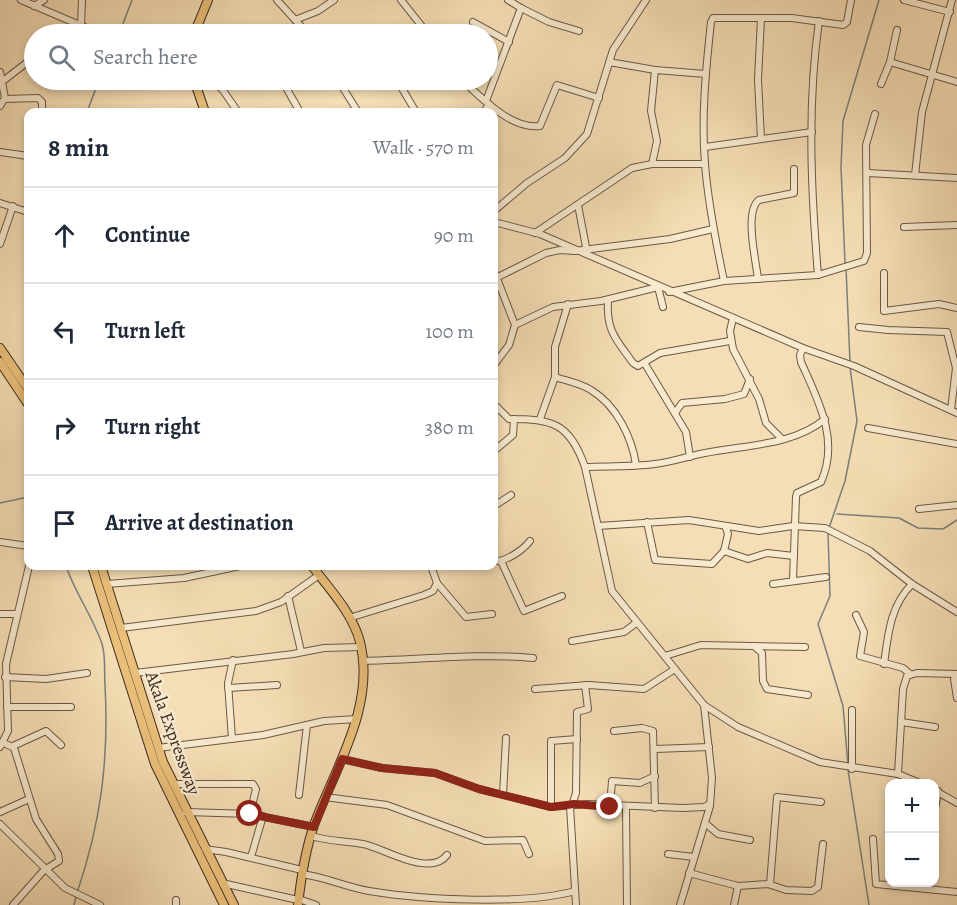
<!DOCTYPE html>
<html lang="en">
<head>
<meta charset="utf-8">
<style>
	:root { --surface:#fff; --page:#f2f2f3; --text:#1f2937; --muted:#747a83; --line:#e0e1e3 }
	body { margin:0; font-family:Alegreya,serif; background:var(--page); color:var(--text) }
	.controls { position:absolute; right:18px; bottom:18px; display:grid; overflow:hidden; border-radius:12px; box-shadow:0 3px 9px #0003 }
	.controls button { width:54px; height:54px; display:grid; place-items:center; padding:0; border:0; border-bottom:2px solid var(--line); background:var(--surface); color:var(--text); font:30px sans-serif }
	.stop { position:absolute; width:18px; height:18px; margin:-14px; border:4px solid #8f2418; border-radius:50%; background:#fff }
	.stop.end { background:#8f2418; border-color:#fff; box-shadow:0 2px 6px #0008 }
	.list { margin:0; padding:0; list-style:none }
	h2 { display:flex; justify-content:space-between; align-items:center; height:78px; margin:0; padding:0 24px; font-size:26px }
	h2 small { font-size:20px; font-weight:400; color:var(--muted) }
	.list li { display:grid; grid-template-columns:39px 1fr auto; gap:18px; align-items:center; box-sizing:border-box; height:96px; padding:0 24px; border-top:2px solid var(--line) }
	.list b { display:block; font-size:22px; white-space:nowrap }
	.list em { font-size:20px; font-style:normal; color:var(--muted) }
	.icon { flex:none; width:33px; height:33px; fill:none; stroke:currentColor; stroke-width:2; stroke-linecap:round; stroke-linejoin:round }
	.map { position:relative; flex:none; width:957px; height:905px; overflow:hidden }
	.search { position:absolute; background:var(--surface); box-shadow:0 3px 9px #0003; left:24px; top:24px; width:474px; height:66px; display:flex; align-items:center; gap:15px; box-sizing:border-box; padding:0 21px; border-radius:33px; color:var(--muted); font-size:22px }
	.panel { position:absolute; background:var(--surface); box-shadow:0 3px 9px #0003; left:24px; top:108px; width:474px; height:462px; border-radius:12px }
	.map>svg:first-child { display:block }
</style>
</head>
<body>
<div class="map">
<svg width="957" height="905" viewBox="0 0 957 905">
	<rect width="100%" height="100%" fill="#f5deb5"/>
	<filter id="stains"><feTurbulence type="fractalNoise" baseFrequency=".00333" numOctaves="4"/><feColorMatrix values="0 0 0 0 .2 0 0 0 0 .09 0 0 0 0 .02 0 0 0 .5 -.17"/></filter>
	<radialGradient id="worn" r=".72"><stop offset=".6" stop-color="#630" stop-opacity="0"/><stop offset="1" stop-color="#630" stop-opacity=".3"/></radialGradient>
	<g fill="none" stroke-linecap="round" stroke-linejoin="round">
		<g stroke="#7a807d" stroke-width="1.5">
			<path d="M119,34L132,0"/>
			<path d="M87,112L99,80"/>
			<path d="M845,263L841,167L843,121L879,0"/>
			<path d="M846,268L850,362"/>
			<path d="M0,503L28,497"/>
			<path d="M837,514L899,518L918,528L943,529L957,520"/>
			<path d="M829,528L845,481L857,421L850,367"/>
			<path d="M828,533L830,596L818,624L843,706L848,765"/>
			<path d="M66,566C75,593 93,617 102,644C106,656 104,673 105,685C109,760 101,822 77,893"/>
			<path d="M848,770L869,905"/>
			<path d="M74,905L76,897"/>
		</g>
		<defs>
			<g id="minor">
				<path d="M21,0L101,34"/>
				<path d="M277,0L308,34"/>
				<path d="M401,0L428,34"/>
				<path d="M904,0L950,12"/>
				<path d="M34,6L44,0"/>
				<path d="M521,8L549,22L579,31"/>
				<path d="M295,20L318,11L334,0"/>
				<path d="M473,22L509,42"/>
				<path d="M67,34L81,26L82,0"/>
				<path d="M408,34L419,26"/>
				<path d="M609,62L655,70L706,74"/>
				<path d="M890,62L897,30"/>
				<path d="M0,72L5,98L0,106"/>
				<path d="M208,80L222,89L238,112"/>
				<path d="M338,80L358,112"/>
				<path d="M397,80L416,112"/>
				<path d="M462,80C481,97 511,130 540,126L557,85L599,98"/>
				<path d="M3,81L34,57"/>
				<path d="M284,84L300,112"/>
				<path d="M881,84L890,62L957,82"/>
				<path d="M342,87L352,80"/>
				<path d="M5,99L38,98L42,102V112"/>
				<path d="M486,101L521,8L508,0"/>
				<path d="M484,112L489,104"/>
				<path d="M761,139L758,80L761,18"/>
				<path d="M705,147L812,132"/>
				<path d="M0,152L28,156"/>
				<path d="M652,164L657,141L651,111L655,70"/>
				<path d="M868,173L957,178"/>
				<path d="M915,175L922,112L952,0"/>
				<path d="M0,203L28,212"/>
				<path d="M578,205L586,247"/>
				<path d="M494,211L527,183L565,158L587,134L613,50L646,0"/>
				<path d="M494,222L540,234L803,348L854,366L957,413"/>
				<path d="M904,227L957,225"/>
				<path d="M535,233L632,168L652,164H705"/>
				<path d="M0,244L13,206"/>
				<path d="M494,271L515,325"/>
				<path d="M884,273V311L939,304L957,308"/>
				<path d="M818,275C811,190 807,105 819,21"/>
				<path d="M496,278L546,253L560,250L575,251L670,239L713,229"/>
				<path d="M758,279C756,261 744,211 759,200L794,193V169"/>
				<path d="M724,281C716,243 708,203 705,164C701,117 706,68 711,22L713,18H792L843,25L847,22L851,0"/>
				<path d="M669,292L724,281L818,275L864,261L867,253L866,145L875,114"/>
				<path d="M608,300C606,331 616,339 633,363L638,366L660,353L730,341"/>
				<path d="M733,318L730,331L733,349L759,399L766,423L782,439"/>
				<path d="M859,327L888,330L947,332L956,368L951,410"/>
				<path d="M645,364L686,432L690,457"/>
				<path d="M494,365L509,345L515,325L553,307L601,301L658,287L663,307"/>
				<path d="M555,377V347L568,304"/>
				<path d="M494,404L509,419C552,419 569,422 585,467L612,591L704,705L738,727L820,762L898,774L922,784"/>
				<path d="M675,413L682,403L725,399L744,394L750,379"/>
				<path d="M540,419L555,377C567,381 580,383 591,390C616,405 632,437 636,465"/>
				<path d="M868,428L957,444"/>
				<path d="M494,451L513,435L514,419"/>
				<path d="M585,467C608,466 632,467 655,464C673,462 688,456 705,453C744,445 793,446 825,419"/>
				<path d="M494,506L511,495"/>
				<path d="M919,509L957,505"/>
				<path d="M647,522L655,560L712,564L724,551L748,559L767,553L794,556"/>
				<path d="M598,526L689,520L759,531L793,526L825,528L870,551L912,584L957,612"/>
				<path d="M0,542L28,546"/>
				<path d="M724,551L728,534L726,528"/>
				<path d="M494,561C506,562 523,550 530,541"/>
				<path d="M501,561L524,611L562,596"/>
				<path d="M431,566L437,583L466,617L492,614"/>
				<path d="M793,580L796,497L797,493L821,482C840,440 818,400 801,362L800,355L803,348"/>
				<path d="M107,584L184,578L240,566"/>
				<path d="M773,584L826,577"/>
				<path d="M288,596L301,651"/>
				<path d="M0,614H17"/>
				<path d="M856,615L864,632L860,656L903,668L910,674"/>
				<path d="M349,618L424,595L433,591L437,583"/>
				<path d="M121,628L256,611L281,602L319,575"/>
				<path d="M572,641L624,632L636,623"/>
				<path d="M754,646L762,653L763,681L767,689L808,695"/>
				<path d="M665,656L701,645L805,647"/>
				<path d="M362,661C421,660 475,653 533,658"/>
				<path d="M884,664C888,635 890,606 912,584"/>
				<path d="M135,673L293,654L324,648L361,647"/>
				<path d="M957,674L954,679L957,698"/>
				<path d="M5,677L46,679L87,673"/>
				<path d="M228,688L277,685"/>
				<path d="M535,689L589,685L644,689L675,669"/>
				<path d="M7,707H71"/>
				<path d="M901,722L935,727"/>
				<path d="M614,731L642,728L653,731L655,808"/>
				<path d="M232,739L228,683L233,660"/>
				<path d="M4,743L14,748L36,819L58,854L59,861L46,869"/>
				<path d="M13,746L46,731L61,745"/>
				<path d="M0,747L8,731L6,664L29,566"/>
				<path d="M158,748L263,735L324,721L357,719"/>
				<path d="M655,749L709,747"/>
				<path d="M342,759L382,768L435,773L479,789L551,807L587,804L683,808L704,807L710,804"/>
				<path d="M852,769V710"/>
				<path d="M898,774L903,689L907,676L917,673L957,674"/>
				<path d="M173,784H253L256,789L250,814"/>
				<path d="M934,790L957,803"/>
				<path d="M299,795L307,725"/>
				<path d="M503,795L506,738"/>
				<path d="M325,797L387,805L485,841L523,840L529,854"/>
				<path d="M572,805L576,793L577,712L588,709L585,685"/>
				<path d="M570,806L576,905"/>
				<path d="M610,806L612,781L640,783L655,776"/>
				<path d="M551,807V741L577,739"/>
				<path d="M626,808L627,905"/>
				<path d="M0,812L29,799"/>
				<path d="M186,812L250,814L314,827"/>
				<path d="M934,815L938,791"/>
				<path d="M705,823L718,834L750,840"/>
				<path d="M0,824L65,888L100,905"/>
				<path d="M311,836C328,841 345,841 363,844C384,848 430,878 447,855"/>
				<path d="M873,839L876,884L957,892"/>
				<path d="M205,849L226,852L302,870"/>
				<path d="M668,854L694,857"/>
				<path d="M251,857L263,816"/>
				<path d="M689,873L738,886L768,884L786,890L812,891L818,887L823,844"/>
				<path d="M302,874C325,877 346,887 369,891C423,900 525,905 575,891"/>
				<path d="M222,883L298,900"/>
				<path d="M770,884L777,797L821,802"/>
				<path d="M299,899L316,905"/>
				<path d="M13,905L46,868"/>
				<path d="M176,905V900"/>
				<path d="M680,905L710,806L712,778L704,705"/>
				<path d="M734,905L738,886"/>
			</g>
			<g id="major">
				<path d="M194,34L208,0"/>
				<path d="M194,80L205,112"/>
				<path d="M0,348L28,389"/>
				<path d="M0,362L28,404"/>
				<path d="M92,566L155,764L224,905"/>
				<path d="M101,566L163,762L234,905"/>
				<path d="M298,905C301,878 305,851 314,825C335,768 376,706 360,642C353,614 329,588 312,566"/>
			</g>
		</defs>
		<use href="#minor" stroke="#6b5847" stroke-width="8"/>
		<use href="#major" stroke="#3d2b22" stroke-width="10"/>
		<use href="#minor" stroke="#f8eacf" stroke-width="6"/>
		<use href="#major" stroke="#eabf7a" stroke-width="8"/>
	</g>
	<g fill="none" stroke-linecap="round" stroke-linejoin="round">
		<path stroke="#8f2418" stroke-width="8" d="M250,814L314,827L342,759L382,768L435,773L479,789L551,807L574,804L610,807"/>
	</g>
	<g text-anchor="middle" dominant-baseline="central" stroke-width="5" stroke-linejoin="round" paint-order="stroke">
		<g font-size="18" fill="#3d2b22" stroke="#f8eacf">
			<text transform="translate(173 733) rotate(70)">Akala Expressway</text>
		</g>
	</g>
	<rect width="100%" height="100%" filter="url(#stains)"/>
	<rect width="100%" height="100%" fill="url(#worn)"/>
</svg>
<div class="controls">
<button>+</button>
<button>−</button>
</div>
<div class="stop" style="left:250px;top:814px"></div>
<div class="stop end" style="left:610px;top:807px"></div>
<div class="search"><svg class="icon" aria-label="search" viewBox="0 0 24 24"><circle cx="10" cy="10" r="6"/><path d="M15 15l6 6"/></svg>Search here</div>
<section class="panel">
<h2>8 min<small>Walk · 570 m</small></h2>
<ul class="list">
<li><svg class="icon" aria-label="ahead" viewBox="0 0 24 24"><path d="M12 20V5M6 11l6-6 6 6"/></svg><div><b>Continue</b></div><em>90 m</em></li>
<li><svg class="icon" aria-label="left" viewBox="0 0 24 24"><path d="M17 20v-9H6M10 6l-5 5 5 5"/></svg><div><b>Turn left</b></div><em>100 m</em></li>
<li><svg class="icon" aria-label="right" viewBox="0 0 24 24"><path d="M7 20v-9h11M14 6l5 5-5 5"/></svg><div><b>Turn right</b></div><em>380 m</em></li>
<li><svg class="icon" aria-label="arrive" viewBox="0 0 24 24"><path d="M6 21V4h12l-3 4 3 4H6"/></svg><div><b>Arrive at destination</b></div></li>
</ul>
</section>
</div>
</body>
</html>
